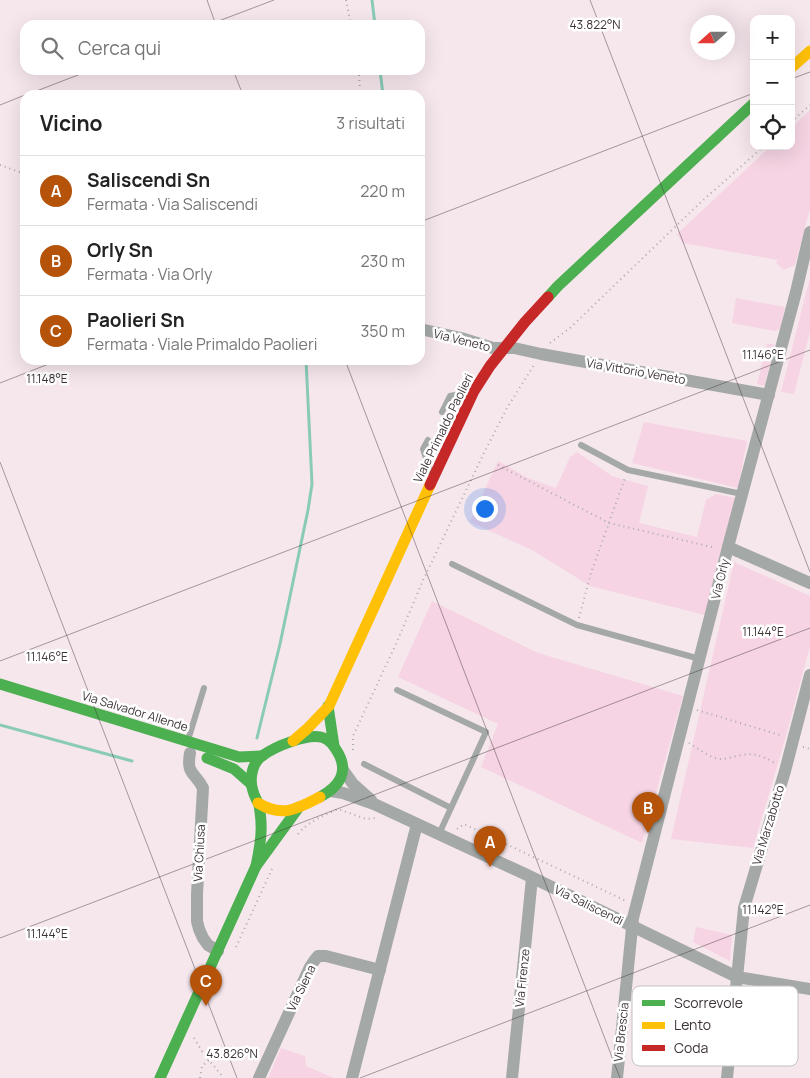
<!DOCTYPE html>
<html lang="it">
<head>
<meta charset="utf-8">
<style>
	:root { --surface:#fff; --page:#f6f6f6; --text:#222; --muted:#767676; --line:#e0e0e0; --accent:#b45309 }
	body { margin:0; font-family:Manrope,sans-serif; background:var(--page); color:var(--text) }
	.controls { position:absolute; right:15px; top:15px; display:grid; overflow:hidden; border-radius:10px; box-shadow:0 5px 20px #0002 }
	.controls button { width:45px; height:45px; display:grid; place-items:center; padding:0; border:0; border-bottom:1px solid var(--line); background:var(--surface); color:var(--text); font:25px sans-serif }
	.compass { position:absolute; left:690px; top:15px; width:45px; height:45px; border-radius:50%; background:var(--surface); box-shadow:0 5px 20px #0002; rotate:249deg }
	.you { position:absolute; left:484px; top:508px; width:18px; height:18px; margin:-12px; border:4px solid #fff; border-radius:50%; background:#1a73e8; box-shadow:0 0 0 8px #1a73e833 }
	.badge { display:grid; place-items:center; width:32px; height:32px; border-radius:50%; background:var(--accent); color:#fff; font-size:16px; font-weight:700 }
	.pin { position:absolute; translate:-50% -41px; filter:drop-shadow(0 1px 2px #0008) }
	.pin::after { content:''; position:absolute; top:26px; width:18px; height:15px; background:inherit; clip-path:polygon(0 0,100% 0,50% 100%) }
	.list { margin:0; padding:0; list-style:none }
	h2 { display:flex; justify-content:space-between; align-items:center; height:65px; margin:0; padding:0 20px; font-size:21px }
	h2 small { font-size:16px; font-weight:400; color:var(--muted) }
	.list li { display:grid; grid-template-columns:32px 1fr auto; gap:15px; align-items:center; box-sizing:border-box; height:70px; padding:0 20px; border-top:1px solid var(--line) }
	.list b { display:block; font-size:19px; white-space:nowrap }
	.list p { margin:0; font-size:16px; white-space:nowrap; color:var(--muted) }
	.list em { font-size:16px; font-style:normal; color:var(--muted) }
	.icon { flex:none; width:28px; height:28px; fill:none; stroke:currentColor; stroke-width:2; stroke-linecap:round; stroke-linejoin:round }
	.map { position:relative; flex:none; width:810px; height:1078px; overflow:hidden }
	.search { position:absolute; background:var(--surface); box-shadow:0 5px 20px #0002; left:20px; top:20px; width:405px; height:55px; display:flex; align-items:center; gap:12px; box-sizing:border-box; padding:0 18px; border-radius:15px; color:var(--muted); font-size:19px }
	.panel { position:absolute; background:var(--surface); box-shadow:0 5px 20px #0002; left:20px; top:90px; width:405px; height:275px; border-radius:15px }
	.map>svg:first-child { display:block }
</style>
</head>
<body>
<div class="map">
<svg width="810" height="1078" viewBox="0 0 810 1078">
	<rect width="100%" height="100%" fill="#f6e7ed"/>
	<g fill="#f6d4e3">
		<path d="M810,110V209L795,265L784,270L776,263L778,260L683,243L677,234L771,146H791V128Z"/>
		<path d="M810,277V332L794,394L781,392Z"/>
		<path d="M736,298L785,307L780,329L775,331L732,323Z"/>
		<path d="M767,343L775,345L764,386L757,384Z"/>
		<path d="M644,422L747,441L738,488L632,463Z"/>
		<path d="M577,452L612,476L648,486L639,523L697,537L706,500L716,494L735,498L705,615L590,586L532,550L470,522L498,461L528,478L556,488L570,457Z"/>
		<path d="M734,562L810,596V646L786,736L753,848L671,839Z"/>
		<path d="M432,601L538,653L683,696L642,843L481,767L498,724L398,677Z"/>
		<path d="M696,927L732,935L730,961L693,942Z"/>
		<path d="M281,1048L305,1056L306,1066L334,1078H268Z"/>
	</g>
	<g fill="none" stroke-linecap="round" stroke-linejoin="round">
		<g stroke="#8acbb8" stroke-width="3">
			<path d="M372,0L375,25"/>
			<path d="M380,70L383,95"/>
			<path d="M0,725L132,761"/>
			<path d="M257,738L280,644L308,510L312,484L306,360"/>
		</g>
		<g stroke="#aaabab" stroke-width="2" stroke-dasharray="1 4" stroke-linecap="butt">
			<path d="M346,0L351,25"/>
			<path d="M359,70L360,95"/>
			<path d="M791,122L810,105"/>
			<path d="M0,165L25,174"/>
			<path d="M550,343L570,328L701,202L764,146"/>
			<path d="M498,465L609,523L716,548"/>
			<path d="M579,618L591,573L625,478"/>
			<path d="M697,710L783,736"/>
			<path d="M689,743C699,749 709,758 721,759C726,759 732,757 737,756C754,752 760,755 775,763"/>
			<path d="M803,747L810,749"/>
			<path d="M353,750V736L396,644L424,578L484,453L507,408L534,365"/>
			<path d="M457,829L464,824L626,901"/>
			<path d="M298,834C309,821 323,816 338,809L366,819L376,818"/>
			<path d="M236,947L272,869"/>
			<path d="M194,1038L203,1053L224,1078"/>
			<path d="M200,1078L202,1066L209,1060"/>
		</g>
		<g stroke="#a4a9a7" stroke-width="6">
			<path d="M442,412L450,396L470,392"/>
			<path d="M428,440L423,449L431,473"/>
			<path d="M581,445L628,470L742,494"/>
			<path d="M452,564L577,625L700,659"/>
			<path d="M397,690L486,732L439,834"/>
			<path d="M188,740L204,688"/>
			<path d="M364,764L451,808"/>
		</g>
		<g stroke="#a4a9a7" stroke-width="12">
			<path d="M420,329L461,338L493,348H514L541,354L769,395"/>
			<path d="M728,547L810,583"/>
			<path d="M190,753C186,775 195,772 203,788L197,894V921L199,929L203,938L208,945L218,951"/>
			<path d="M343,770L353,784L371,800"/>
			<path d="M331,791L343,793L374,804L525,874L737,977L810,989"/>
			<path d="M259,1078L310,967L314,961L318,956H326L380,970"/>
			<path d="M352,1078L417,824"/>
			<path d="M512,1078L532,878"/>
			<path d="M617,1078L633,918L728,547L796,292L810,232"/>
			<path d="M727,1078L744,908L785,771L810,675"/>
		</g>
		<g stroke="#4caf50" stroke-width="11">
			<path d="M548,297L558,286L754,103"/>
			<path d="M0,684L239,757L262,756"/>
			<path d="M328,706L334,746"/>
			<path d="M207,758L234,769L251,784"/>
			<path d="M256,866C259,852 262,838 261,824C261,818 260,811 259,805C257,800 254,796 253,791C249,779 252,763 262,756C274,747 309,732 324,738C330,740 334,746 337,751C350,772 339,787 320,797"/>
			<path d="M160,1078L256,866L299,807"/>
		</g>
		<g stroke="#ffc107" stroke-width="11">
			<path d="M791,68L810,51"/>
			<path d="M293,741L307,729L329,706L430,485"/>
			<path d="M258,803C282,818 297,809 320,797"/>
		</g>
		<path stroke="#c62828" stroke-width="11" d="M430,485L474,391L490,366L525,322L548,297"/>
	</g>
	<path fill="none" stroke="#3e3438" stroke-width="1" stroke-opacity="0.45" d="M207,0L216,25M590,0L810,572M208,25L274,0M233,70L243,95M791,79L810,72M26,95L91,70M0,105L25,95M420,222L754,93M345,360L620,1078M0,383L59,360M0,462L237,1078M0,661L810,350M0,938L810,628M360,1078L810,905"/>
	<g text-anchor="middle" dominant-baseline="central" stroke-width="5" stroke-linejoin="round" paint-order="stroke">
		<g font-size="12" fill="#3e3438" stroke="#fff">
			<text transform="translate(462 340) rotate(14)">Via Veneto</text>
			<text transform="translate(636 371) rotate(10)">Via Vittorio Veneto</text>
			<text transform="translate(443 428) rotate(-64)">Viale Primaldo Paolieri</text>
			<text transform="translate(720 579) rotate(-76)">Via Orly</text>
			<text transform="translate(135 711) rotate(17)">Via Salvador Allende</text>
			<text transform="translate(768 825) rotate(-73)">Via Marzabotto</text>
			<text transform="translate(199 853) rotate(-87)">Via Chiusa</text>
			<text transform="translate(589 905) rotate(26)">Via Saliscendi</text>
			<text transform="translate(522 978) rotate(-84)">Via Firenze</text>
			<text transform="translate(301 988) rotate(-64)">Via Siena</text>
			<text transform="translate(621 1032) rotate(-84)">Via Brescia</text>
		</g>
	</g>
	<rect x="632" y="986" width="166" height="80" rx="8" fill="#fff" stroke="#c5c2c3" stroke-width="1"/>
	<rect x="642" y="1000" width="23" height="6" fill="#4caf50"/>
	<rect x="642" y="1022" width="23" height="7" fill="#ffc107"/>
	<rect x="642" y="1045" width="23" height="6" fill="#c62828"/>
	<g font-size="14" fill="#3e3438">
		<text x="674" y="1008">Scorrevole</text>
		<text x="674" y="1030">Lento</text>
		<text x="674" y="1053">Coda</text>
	</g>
	<g font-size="12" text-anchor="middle" fill="#3e3438" stroke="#fff" stroke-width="5" stroke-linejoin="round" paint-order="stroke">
		<text x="595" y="29">43.822°N</text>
		<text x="763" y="359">11.146°E</text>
		<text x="47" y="383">11.148°E</text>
		<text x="763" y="636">11.144°E</text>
		<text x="47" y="661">11.146°E</text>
		<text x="763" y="914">11.142°E</text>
		<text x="47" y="938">11.144°E</text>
		<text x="232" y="1058">43.826°N</text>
	</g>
</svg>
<div class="controls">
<button>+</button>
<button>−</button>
<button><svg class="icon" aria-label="locate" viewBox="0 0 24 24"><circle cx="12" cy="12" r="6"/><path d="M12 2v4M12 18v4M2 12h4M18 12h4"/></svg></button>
</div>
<svg class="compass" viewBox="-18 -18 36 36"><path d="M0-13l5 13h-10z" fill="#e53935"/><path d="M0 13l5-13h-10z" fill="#767676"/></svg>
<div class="you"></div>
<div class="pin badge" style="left:490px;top:867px">A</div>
<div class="pin badge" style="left:648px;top:833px">B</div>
<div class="pin badge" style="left:206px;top:1006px">C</div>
<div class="search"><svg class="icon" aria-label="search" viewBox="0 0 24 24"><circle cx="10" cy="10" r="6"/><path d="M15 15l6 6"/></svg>Cerca qui</div>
<section class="panel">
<h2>Vicino<small>3 risultati</small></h2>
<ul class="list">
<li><span class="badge">A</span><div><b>Saliscendi Sn</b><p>Fermata · Via Saliscendi</p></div><em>220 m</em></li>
<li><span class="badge">B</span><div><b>Orly Sn</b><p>Fermata · Via Orly</p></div><em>230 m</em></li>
<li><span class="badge">C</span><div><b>Paolieri Sn</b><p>Fermata · Viale Primaldo Paolieri</p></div><em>350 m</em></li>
</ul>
</section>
</div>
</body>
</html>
